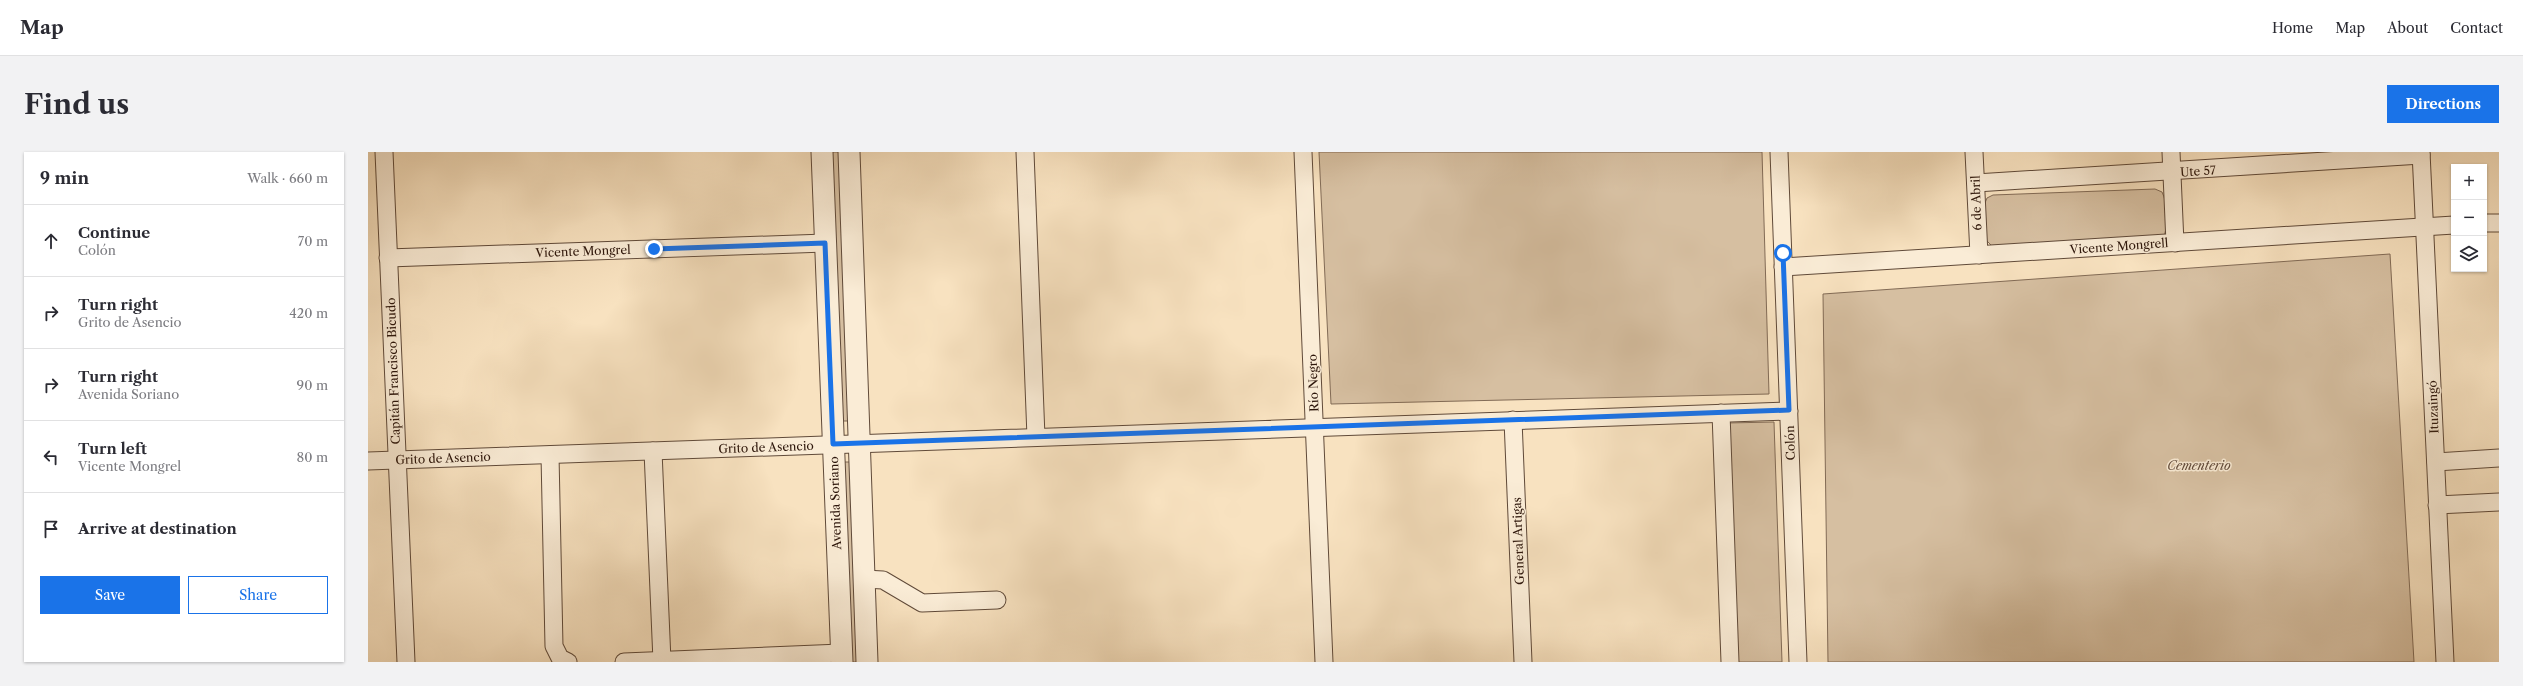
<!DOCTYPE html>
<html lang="en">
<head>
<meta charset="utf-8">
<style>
	:root { --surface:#fff; --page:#f2f2f3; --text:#2b2b33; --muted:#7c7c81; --line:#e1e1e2; --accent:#1a73e8 }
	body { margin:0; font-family:"Libre Caslon Text",serif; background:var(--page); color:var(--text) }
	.controls { position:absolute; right:12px; top:12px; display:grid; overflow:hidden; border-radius:0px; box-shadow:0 1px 3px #0004 }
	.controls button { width:36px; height:36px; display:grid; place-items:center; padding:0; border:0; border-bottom:1px solid var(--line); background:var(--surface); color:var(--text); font:20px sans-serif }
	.stop { position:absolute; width:12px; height:12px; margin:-9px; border:3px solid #1a73e8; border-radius:50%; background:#fff }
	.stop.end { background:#1a73e8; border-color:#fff; box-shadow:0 1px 4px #0008 }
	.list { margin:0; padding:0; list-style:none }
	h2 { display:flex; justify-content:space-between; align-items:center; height:52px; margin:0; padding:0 16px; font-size:17px }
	h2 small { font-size:13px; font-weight:400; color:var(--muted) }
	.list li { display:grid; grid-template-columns:26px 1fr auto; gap:12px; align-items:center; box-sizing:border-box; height:72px; padding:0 16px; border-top:1px solid var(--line) }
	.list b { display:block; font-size:15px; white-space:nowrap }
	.list p { margin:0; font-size:13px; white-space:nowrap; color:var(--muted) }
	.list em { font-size:13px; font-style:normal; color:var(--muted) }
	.actions { display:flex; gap:8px; padding:12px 16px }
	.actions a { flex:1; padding:9px 0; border:1px solid var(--accent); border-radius:0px; text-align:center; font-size:14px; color:var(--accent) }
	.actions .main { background:var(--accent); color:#fff }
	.icon { flex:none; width:22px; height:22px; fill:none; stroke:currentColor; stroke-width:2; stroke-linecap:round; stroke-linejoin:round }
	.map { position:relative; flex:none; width:2131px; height:510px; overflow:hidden; border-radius:0px }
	header { display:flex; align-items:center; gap:24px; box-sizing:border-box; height:56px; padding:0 20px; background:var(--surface); border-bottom:1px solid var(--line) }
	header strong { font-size:19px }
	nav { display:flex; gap:22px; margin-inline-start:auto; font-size:14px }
	.intro { display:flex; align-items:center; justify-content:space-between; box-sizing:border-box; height:96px; padding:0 24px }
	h1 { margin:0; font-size:28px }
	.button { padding:10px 18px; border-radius:0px; background:var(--accent); color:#fff; font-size:14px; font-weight:700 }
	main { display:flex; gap:24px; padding:0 24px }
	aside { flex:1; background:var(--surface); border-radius:0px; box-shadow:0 1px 3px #0004 }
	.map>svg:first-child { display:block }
</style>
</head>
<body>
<header>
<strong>Map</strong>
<nav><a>Home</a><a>Map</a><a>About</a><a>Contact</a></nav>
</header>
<div class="intro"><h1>Find us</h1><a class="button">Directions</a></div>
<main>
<aside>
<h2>9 min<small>Walk · 660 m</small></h2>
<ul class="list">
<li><svg class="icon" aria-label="ahead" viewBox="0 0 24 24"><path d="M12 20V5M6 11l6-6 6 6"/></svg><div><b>Continue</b><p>Colón</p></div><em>70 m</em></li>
<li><svg class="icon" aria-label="right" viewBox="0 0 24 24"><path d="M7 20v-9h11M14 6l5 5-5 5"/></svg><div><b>Turn right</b><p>Grito de Asencio</p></div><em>420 m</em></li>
<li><svg class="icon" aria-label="right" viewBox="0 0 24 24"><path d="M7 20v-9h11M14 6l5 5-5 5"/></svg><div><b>Turn right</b><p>Avenida Soriano</p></div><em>90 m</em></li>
<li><svg class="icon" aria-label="left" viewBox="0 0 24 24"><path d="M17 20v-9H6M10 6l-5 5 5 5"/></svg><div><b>Turn left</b><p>Vicente Mongrel</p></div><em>80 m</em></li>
<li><svg class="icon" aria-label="arrive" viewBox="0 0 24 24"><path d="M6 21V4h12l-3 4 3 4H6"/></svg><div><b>Arrive at destination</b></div></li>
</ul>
<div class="actions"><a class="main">Save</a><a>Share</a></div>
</aside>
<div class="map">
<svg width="2131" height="510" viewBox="0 0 2131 510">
	<rect width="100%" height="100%" fill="#f8e2c0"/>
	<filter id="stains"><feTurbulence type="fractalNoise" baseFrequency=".005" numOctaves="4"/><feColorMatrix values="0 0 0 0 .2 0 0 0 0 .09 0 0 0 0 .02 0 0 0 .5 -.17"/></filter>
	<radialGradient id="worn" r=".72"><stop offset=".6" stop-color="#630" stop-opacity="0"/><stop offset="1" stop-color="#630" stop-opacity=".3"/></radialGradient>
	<g fill="#d6bfa1" stroke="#826b56">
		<path d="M464,0H472L481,269H473Z"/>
		<path d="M951,0H1394L1401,242L963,252Z"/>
		<path d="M1787,37L1794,40C1800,52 1801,74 1795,86L1624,94L1618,88L1617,51L1619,46L1625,43Z"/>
		<path d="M2022,102L2046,510H1460L1455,142Z"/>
		<path d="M1406,270L1414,510H1369L1359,271Z"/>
		<path d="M476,310H485L492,510H482Z"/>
	</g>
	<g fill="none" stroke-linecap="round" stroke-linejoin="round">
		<defs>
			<g id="minor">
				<path d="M16,0L38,510"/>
				<path d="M657,0L668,285"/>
				<path d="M935,0L956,510"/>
				<path d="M1411,0L1430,510"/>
				<path d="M1606,0L1611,103"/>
				<path d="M1803,0L1807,91"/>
				<path d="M2053,0L2077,510"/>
				<path d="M1608,31L2053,3"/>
				<path d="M2116,71H2131"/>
				<path d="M20,106L457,91"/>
				<path d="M1415,115L2086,73"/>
				<path d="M1353,261L1362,510"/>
				<path d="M1145,268L1155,510"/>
				<path d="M285,299L294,509"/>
				<path d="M182,303L186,494L192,506L200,510"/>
				<path d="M0,309L1421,259"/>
				<path d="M2068,310L2131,306"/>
				<path d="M2069,353L2131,350"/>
				<path d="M496,427L515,428L554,451L629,448"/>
				<path d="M256,510L473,501"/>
			</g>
			<g id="tertiary">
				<path d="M454,0L474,510"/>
				<path d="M481,0L499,510"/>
			</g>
		</defs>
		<use href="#minor" stroke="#604a39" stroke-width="19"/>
		<use href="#tertiary" stroke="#604a39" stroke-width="23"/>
		<use href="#minor" stroke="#faecd6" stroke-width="17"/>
		<use href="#tertiary" stroke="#faecd6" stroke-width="21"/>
	</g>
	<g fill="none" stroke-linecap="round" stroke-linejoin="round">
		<path stroke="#1a73e8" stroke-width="5" d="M286,97L457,91L465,292L1421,258L1415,101"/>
	</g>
	<g text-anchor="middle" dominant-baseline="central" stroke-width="3" stroke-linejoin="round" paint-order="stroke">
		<g font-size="12" fill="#2e170c" stroke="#faecd6">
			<text transform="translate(1830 19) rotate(-4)">Ute 57</text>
			<text transform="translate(1608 51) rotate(-92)">6 de Abril</text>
			<text transform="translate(1751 94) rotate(-4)">Vicente Mongrell</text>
			<text transform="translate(215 99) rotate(-2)">Vicente Mongrel</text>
			<text transform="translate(25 219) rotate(-92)">Capitán Francisco Bicudo</text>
			<text transform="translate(945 231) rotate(-92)">Río Negro</text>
			<text transform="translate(2065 255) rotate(-92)">Ituzaingó</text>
			<text transform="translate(1422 291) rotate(-92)">Colón</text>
			<text transform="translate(398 295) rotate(-2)">Grito de Asencio</text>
			<text transform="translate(75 306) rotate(-2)">Grito de Asencio</text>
			<text transform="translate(467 351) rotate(-92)">Avenida Soriano</text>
			<text transform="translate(1150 389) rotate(-92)">General Artigas</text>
		</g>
		<g font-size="12" font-style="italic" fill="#604939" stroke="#faecd6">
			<text x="1831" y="313">Cementerio</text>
		</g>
	</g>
	<rect width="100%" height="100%" filter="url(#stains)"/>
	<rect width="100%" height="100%" fill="url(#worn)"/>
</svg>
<div class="controls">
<button>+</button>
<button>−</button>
<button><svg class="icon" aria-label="layers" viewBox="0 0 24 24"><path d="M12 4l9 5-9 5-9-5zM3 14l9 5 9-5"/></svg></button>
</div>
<div class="stop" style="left:1415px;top:101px"></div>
<div class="stop end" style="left:286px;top:97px"></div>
</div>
</main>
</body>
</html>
